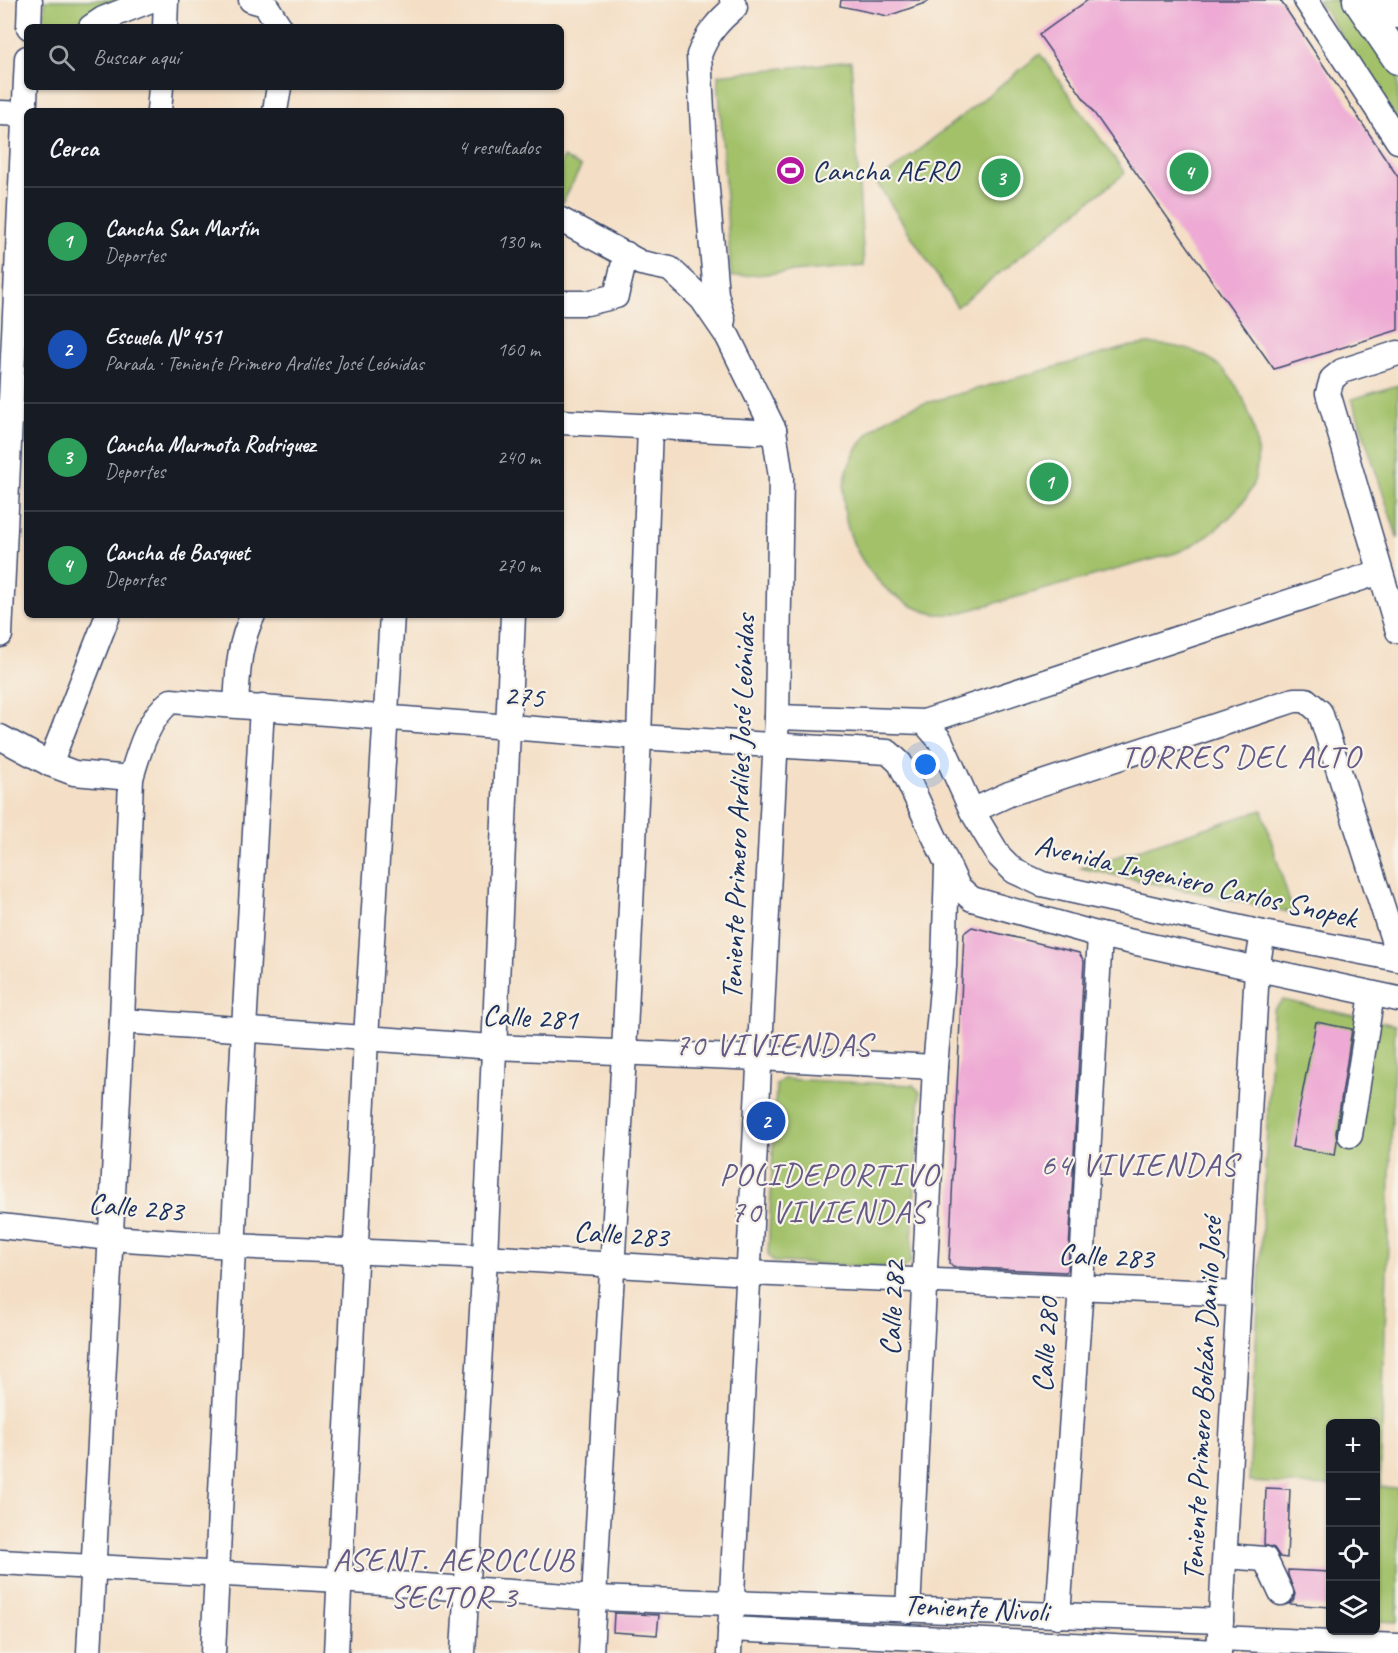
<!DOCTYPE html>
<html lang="es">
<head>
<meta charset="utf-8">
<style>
	:root { --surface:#171b24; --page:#20242c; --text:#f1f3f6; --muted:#9ea1a6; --line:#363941; --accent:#db2777 }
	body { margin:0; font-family:Caveat,sans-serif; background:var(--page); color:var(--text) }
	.controls { position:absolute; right:18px; bottom:18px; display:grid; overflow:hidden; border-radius:9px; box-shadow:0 2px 4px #0004 }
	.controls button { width:54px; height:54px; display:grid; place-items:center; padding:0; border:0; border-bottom:2px solid var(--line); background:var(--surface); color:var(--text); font:30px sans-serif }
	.you { position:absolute; left:926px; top:765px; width:21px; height:21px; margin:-15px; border:4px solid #fff; border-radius:50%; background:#1a73e8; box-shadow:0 0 0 9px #1a73e833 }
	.badge { display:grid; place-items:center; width:39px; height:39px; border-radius:50%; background:var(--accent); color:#fff; font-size:20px; font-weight:700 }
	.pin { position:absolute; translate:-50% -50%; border:3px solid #fff; box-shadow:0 2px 6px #0006 }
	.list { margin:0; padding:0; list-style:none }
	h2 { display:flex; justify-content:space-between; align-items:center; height:78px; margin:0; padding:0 24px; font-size:26px }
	h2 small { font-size:20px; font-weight:400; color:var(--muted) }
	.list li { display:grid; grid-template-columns:39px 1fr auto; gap:18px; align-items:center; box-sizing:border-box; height:108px; padding:0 24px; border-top:2px solid var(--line) }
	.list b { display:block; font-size:22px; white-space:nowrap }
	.list p { margin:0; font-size:20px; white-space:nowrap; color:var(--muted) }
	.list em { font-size:20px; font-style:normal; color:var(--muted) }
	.icon { flex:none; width:33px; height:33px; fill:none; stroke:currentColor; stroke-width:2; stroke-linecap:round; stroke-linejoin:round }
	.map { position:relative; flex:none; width:1398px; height:1653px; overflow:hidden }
	.search { position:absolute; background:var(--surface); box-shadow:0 2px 4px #0004; left:24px; top:24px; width:540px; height:66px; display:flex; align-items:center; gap:15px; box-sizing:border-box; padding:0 21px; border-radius:9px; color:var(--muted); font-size:22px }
	.panel { position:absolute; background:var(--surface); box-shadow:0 2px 4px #0004; left:24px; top:108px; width:540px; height:510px; border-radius:9px }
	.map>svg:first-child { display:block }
</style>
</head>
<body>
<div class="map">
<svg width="1398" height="1653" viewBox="0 0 1398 1653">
	<rect width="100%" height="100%" fill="#f7f3e8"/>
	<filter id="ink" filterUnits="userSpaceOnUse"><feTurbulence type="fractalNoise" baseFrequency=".0167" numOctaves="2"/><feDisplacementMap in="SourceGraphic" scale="12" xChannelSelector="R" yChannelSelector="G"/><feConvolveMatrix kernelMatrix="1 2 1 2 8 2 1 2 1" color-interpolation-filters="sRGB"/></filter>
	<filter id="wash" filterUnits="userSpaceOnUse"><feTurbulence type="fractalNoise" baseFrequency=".008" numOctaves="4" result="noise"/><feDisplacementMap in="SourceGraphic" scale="24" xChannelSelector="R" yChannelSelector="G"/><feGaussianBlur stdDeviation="1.35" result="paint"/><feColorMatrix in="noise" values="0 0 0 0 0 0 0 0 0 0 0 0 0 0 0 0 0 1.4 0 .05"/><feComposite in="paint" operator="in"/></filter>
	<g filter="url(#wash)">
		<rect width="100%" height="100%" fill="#f4dfc6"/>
		<g fill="#a2c169" stroke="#5e7864" stroke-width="1.5">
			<path d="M45,0H151L112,27H44Z"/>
			<path d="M1318,0H1348L1398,75V123Z"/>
			<path d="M1040,54L1125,173L957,307L877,183Z"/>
			<path d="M851,61L864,266L731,277L718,75Z"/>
			<path d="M564,157L581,167L561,205V163Z"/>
			<path d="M1148,344C1208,345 1237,369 1253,426C1259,447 1260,473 1249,493C1235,517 1202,543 1176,553L959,613C953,614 947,615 941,614C928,614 913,607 902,600C887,592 876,580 866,566C824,505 841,429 915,406L1131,346Z"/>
			<path d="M1398,385V539L1352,399Z"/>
			<path d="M1262,810L1293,913L1081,868Z"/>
			<path d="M1283,1000L1395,1025L1380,1487L1398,1488V1622L1376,1621V1424H1330V1486L1249,1482L1273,1010Z"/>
			<path d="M783,1079L913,1085L920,1092L911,1262L904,1268L774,1262L768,1255L776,1085Z"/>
		</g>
		<g id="blocks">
			<g fill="#eeaad4">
				<path d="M841,0H928V2L888,16L840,6Z"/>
				<path d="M1088,0H1280L1398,177V330L1274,369L1039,35Z"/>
				<path d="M972,927L1079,953L1084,961L1068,1270L1066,1272L953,1267L949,1263L964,933Z"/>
				<path d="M1316,1022L1352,1029L1336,1133L1337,1141L1335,1155L1292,1147Z"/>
				<path d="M1266,1488L1290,1489L1287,1558L1280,1557L1274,1548L1264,1545Z"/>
				<path d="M1288,1570L1330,1572V1607L1289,1604L1293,1601L1295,1594L1288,1575Z"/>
				<path d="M614,1613L659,1615L657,1635L613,1632Z"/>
			</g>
		</g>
	</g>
	<g filter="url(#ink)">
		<use href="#blocks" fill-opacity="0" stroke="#3c496e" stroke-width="1.5"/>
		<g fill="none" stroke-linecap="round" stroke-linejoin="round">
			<defs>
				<g id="minor">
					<path d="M251,0L265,4L280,27"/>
					<path d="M1306,0L1398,141"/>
					<path d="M29,27L30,0"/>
					<path d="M91,27L103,19L151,0"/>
					<path d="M165,27L166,0"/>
					<path d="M159,111L161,87"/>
					<path d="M275,111L279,87"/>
					<path d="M0,113L24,114"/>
					<path d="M561,220L641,263L670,269L702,299L728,337L774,430L781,477L777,717L729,1653"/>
					<path d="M561,303H587L616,296L626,254"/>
					<path d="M723,320L716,294L705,166L699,55C707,34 718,21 735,7L732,0"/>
					<path d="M1398,353L1342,371L1332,379L1328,393L1398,631"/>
					<path d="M561,422L756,432L774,430"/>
					<path d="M0,635L27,58"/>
					<path d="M236,705C238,673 238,645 253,615"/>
					<path d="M777,717L924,722L940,740L972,811L999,856L1014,871L1042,884L1263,933L1398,959"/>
					<path d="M924,722L1380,572"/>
					<path d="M0,737L50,764L74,773L131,778"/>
					<path d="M50,764L108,615"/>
					<path d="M972,811L1009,794L1294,700H1306L1320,712L1398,955"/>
					<path d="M122,1021L493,1047L759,1058L935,1067"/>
					<path d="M1350,1135L1372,994"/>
					<path d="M0,1226L110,1238L232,1246L485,1257L749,1273L1239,1294"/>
					<path d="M1225,1556L1265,1559L1281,1593"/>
					<path d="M0,1562L340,1580L595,1598L1221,1621"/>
					<path d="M908,1611L935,1067L944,966L947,867"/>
					<path d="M1058,1616L1081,1286L1100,935"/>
					<path d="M730,1629L1219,1652"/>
					<path d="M1220,1638L1398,1646"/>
					<path d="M89,1653L122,1021L131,778C139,751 148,718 171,701L639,737L888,752L900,763L958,887L972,899L1100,935L1398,999"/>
					<path d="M213,1653L244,1029L262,707"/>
					<path d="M336,1653L366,1038L392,615"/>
					<path d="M463,1653L485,1257L513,615"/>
					<path d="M591,1653L624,1053L639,737L650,426"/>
					<path d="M1219,1653L1257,969L1263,933"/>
				</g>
				<g id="major">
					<path d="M1358,0L1398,59"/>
					<path d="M1390,0L1398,13"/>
				</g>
			</defs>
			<use href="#minor" stroke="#3c496e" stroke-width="27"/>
			<use href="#major" stroke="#3c496e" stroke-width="33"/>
			<use href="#minor" stroke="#fff" stroke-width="24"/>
			<use href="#major" stroke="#fff" stroke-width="30"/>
		</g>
	</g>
	<defs>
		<symbol id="stadium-disc" viewBox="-11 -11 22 22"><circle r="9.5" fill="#b5179e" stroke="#f7f3e8"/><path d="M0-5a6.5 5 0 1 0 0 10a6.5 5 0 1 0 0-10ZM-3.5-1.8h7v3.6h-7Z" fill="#fff"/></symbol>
	</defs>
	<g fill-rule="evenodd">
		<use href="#stadium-disc" x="774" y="154" width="33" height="33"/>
	</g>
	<g text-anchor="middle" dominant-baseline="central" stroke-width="4.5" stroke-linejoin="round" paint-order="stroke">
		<g font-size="30" fill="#1b2f5e" stroke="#f7f3e8" text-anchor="start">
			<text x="812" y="170">Cancha AERO</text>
		</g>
		<g font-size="30" fill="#1b2f5e" stroke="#f7f3e8">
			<text transform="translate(524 696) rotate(5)">275</text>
			<text transform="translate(738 807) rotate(-88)">Teniente Primero Ardiles José Leónidas</text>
			<text transform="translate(1196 881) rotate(13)">Avenida Ingeniero Carlos Snopek</text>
			<text transform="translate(530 1017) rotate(3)">Calle 281</text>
			<text transform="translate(136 1207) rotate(5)">Calle 283</text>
			<text transform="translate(621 1234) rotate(4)">Calle 283</text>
			<text transform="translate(1106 1256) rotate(3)">Calle 283</text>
			<text transform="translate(892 1308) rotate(-87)">Calle 282</text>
			<text transform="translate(1045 1345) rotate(-86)">Calle 280</text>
			<text transform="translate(1202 1399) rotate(-87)">Teniente Primero Bolzán Danilo José</text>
			<text transform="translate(976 1608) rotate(3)">Teniente Nivoli</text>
		</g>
		<g font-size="32" letter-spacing="1.5" fill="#655a87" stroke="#f7f3e8">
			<text x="1241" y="756">TORRES DEL ALTO</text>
			<text x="773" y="1044">70 VIVIENDAS</text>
			<text x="1139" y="1164">64 VIVIENDAS</text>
			<text x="829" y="1174">POLIDEPORTIVO<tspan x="829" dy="37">70 VIVIENDAS</tspan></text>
			<text x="454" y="1559">ASENT. AEROCLUB<tspan x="454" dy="37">SECTOR 3</tspan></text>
		</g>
	</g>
</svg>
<div class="controls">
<button>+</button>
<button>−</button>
<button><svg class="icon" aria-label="locate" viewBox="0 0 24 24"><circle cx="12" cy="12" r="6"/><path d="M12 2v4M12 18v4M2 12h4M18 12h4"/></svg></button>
<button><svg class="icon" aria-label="layers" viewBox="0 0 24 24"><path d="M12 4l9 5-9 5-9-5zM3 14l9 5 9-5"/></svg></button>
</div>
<div class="you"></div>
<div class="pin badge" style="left:1049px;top:482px;background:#2e9e5b">1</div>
<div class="pin badge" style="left:766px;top:1121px;background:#1a4fb4">2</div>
<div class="pin badge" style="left:1001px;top:178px;background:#2e9e5b">3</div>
<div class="pin badge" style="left:1189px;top:172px;background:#2e9e5b">4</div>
<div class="search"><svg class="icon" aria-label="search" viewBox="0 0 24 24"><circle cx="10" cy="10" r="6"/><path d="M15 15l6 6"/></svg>Buscar aquí</div>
<section class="panel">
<h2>Cerca<small>4 resultados</small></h2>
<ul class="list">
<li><span class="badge" style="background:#2e9e5b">1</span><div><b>Cancha San Martín</b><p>Deportes</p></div><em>130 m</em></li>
<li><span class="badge" style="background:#1a4fb4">2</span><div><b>Escuela Nº 451</b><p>Parada · Teniente Primero Ardiles José Leónidas</p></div><em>160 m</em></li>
<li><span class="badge" style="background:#2e9e5b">3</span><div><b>Cancha Marmota Rodriguez</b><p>Deportes</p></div><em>240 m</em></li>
<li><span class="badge" style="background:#2e9e5b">4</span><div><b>Cancha de Basquet</b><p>Deportes</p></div><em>270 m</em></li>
</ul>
</section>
</div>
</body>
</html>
